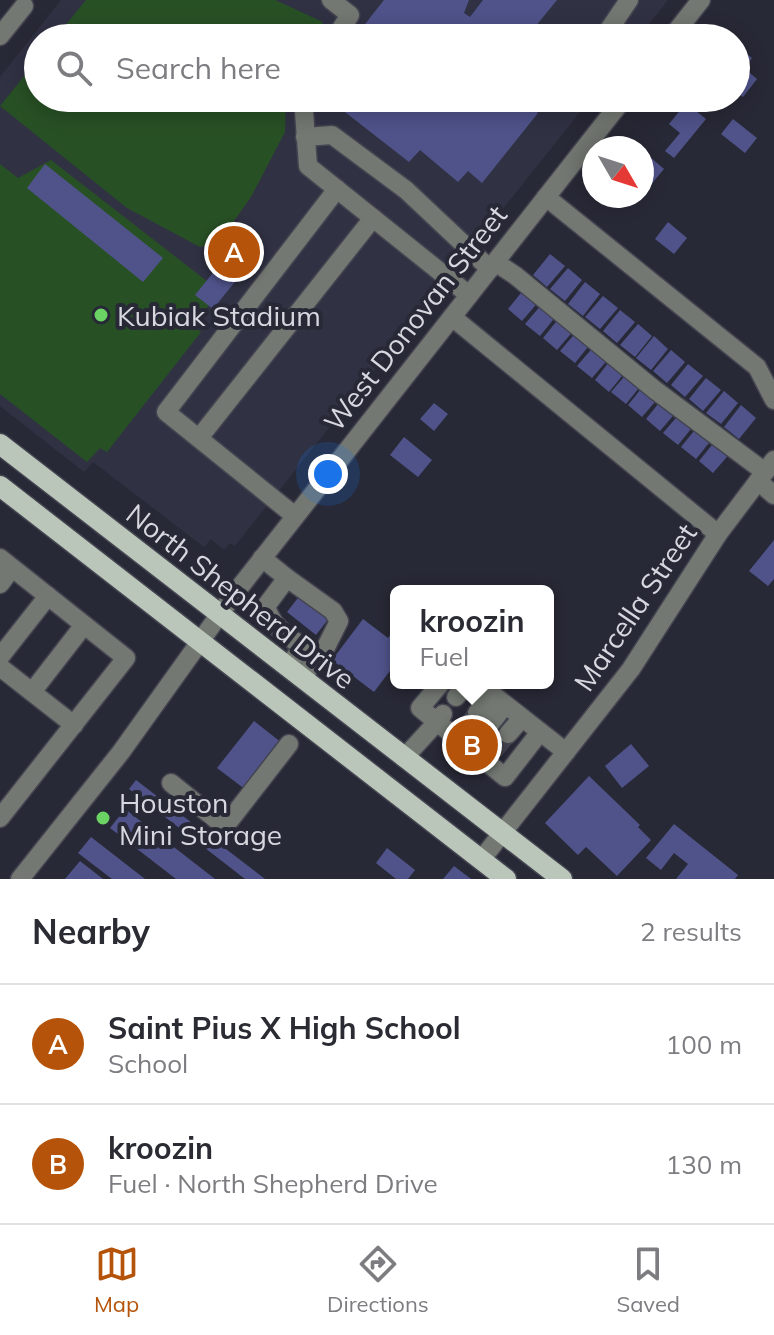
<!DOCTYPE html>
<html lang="en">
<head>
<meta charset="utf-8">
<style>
	:root { --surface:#fff; --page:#f2f2f3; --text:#2b2b33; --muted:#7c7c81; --line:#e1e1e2; --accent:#b45309 }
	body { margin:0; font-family:Mulish,sans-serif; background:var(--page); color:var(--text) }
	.compass { position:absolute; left:582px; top:136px; width:72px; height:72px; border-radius:50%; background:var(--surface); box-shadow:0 4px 20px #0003; rotate:129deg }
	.you { position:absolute; left:328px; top:474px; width:28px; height:28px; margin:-20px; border:6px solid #fff; border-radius:50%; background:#1a73e8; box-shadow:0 0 0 12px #1a73e833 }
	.badge { display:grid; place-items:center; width:52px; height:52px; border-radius:50%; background:var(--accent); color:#fff; font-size:26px; font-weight:700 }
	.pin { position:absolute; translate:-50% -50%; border:4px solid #fff; box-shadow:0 2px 8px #0006 }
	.popup { position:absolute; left:390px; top:585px; width:164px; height:104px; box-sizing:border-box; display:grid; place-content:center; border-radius:12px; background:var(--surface); filter:drop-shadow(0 2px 6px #0005); font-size:26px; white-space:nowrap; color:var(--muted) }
	.popup b { font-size:30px; color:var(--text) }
	.popup::after { content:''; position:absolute; left:50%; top:100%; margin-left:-16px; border:16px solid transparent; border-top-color:var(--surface) }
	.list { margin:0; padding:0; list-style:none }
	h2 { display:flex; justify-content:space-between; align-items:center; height:104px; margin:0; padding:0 32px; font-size:34px }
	h2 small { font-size:26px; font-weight:400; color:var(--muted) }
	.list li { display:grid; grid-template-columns:52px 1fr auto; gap:24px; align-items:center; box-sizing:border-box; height:120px; padding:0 32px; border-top:2px solid var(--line) }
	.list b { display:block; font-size:30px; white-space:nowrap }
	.list p { margin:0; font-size:26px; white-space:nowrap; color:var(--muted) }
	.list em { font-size:26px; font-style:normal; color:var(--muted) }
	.icon { flex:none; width:44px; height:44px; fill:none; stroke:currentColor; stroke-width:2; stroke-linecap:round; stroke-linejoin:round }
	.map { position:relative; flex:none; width:774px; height:879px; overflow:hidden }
	.search { position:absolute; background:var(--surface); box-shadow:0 4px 20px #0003; left:24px; right:24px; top:24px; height:88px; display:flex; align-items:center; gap:20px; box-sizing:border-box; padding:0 28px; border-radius:44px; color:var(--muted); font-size:30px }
	.sheet { height:344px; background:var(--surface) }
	nav { display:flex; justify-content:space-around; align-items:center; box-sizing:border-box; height:112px; border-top:2px solid var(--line); background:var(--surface); font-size:22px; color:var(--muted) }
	nav a { display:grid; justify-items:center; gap:4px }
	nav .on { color:var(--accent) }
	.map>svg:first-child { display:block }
</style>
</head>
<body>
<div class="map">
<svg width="774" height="879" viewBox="0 0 774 879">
	<rect width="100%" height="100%" fill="#282936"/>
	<path fill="#303244" d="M61,0H668L638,38H38V98H591L235,546L230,543L224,550L211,539L204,547L93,462L84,472L0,406V77Z"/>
	<g fill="#285025">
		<path d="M86,0H275L323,22L315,38H55Z"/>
		<path d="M38,59V98H286L285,132L251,197L219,242L200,247L127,208L0,106Z"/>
		<path d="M51,160L208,282L210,304L193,326L201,332L107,452L100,448L87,462L0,394V164L18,178Z"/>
	</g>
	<g fill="#50538a">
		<path d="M384,0H469L464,13L470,17L483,0H557L526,38H354Z"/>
		<path d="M736,45L752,58L744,68L757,79L743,97L736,92V75L738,72L736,70Z"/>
		<path d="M327,98H519L538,113L482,183L468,171L458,182L420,150L409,162Z"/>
		<path d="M686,103L706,119L674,158L665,151L680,133L669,124Z"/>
		<path d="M733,119L757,138L745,153L721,134Z"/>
		<path d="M642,150L664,169L649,187L642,182Z"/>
		<path d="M45,164L163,258L143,282L27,188Z"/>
		<path d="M668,222L687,238L674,254L655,239Z"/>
		<path d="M229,253L247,267L213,309L195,295Z"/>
		<path d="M550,254L565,266L547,287L533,275Z"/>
		<path d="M568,268L582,280L565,301L550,289Z"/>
		<path d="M585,282L600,294L583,316L568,304Z"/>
		<path d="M525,288L540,300L522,321L508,309Z"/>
		<path d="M603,296L618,308L600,329L585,317Z"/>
		<path d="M543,303L557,315L540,336L525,324Z"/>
		<path d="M620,310L635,322L617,343L603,331Z"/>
		<path d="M560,317L575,329L557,350L543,338Z"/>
		<path d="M638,324L652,336L635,357L620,345Z"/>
		<path d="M578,330L592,342L575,363L560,351Z"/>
		<path d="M654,336L668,349L651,370L636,358Z"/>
		<path d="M595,345L610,357L592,378L577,366Z"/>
		<path d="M671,350L685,362L667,383L653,371Z"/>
		<path d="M612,358L627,370L609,392L595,380Z"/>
		<path d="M688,364L703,376L685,397L671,385Z"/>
		<path d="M629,371L643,383L626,404L611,392Z"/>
		<path d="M706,378L721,390L703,411L689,399Z"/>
		<path d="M645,384L660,396L642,417L628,405Z"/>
		<path d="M724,391L738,403L721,424L706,413Z"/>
		<path d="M663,398L678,410L660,431L646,419Z"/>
		<path d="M434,403L448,414L434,431L420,419Z"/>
		<path d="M741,405L756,418L739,439L724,427Z"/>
		<path d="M681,412L695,424L678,445L663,433Z"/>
		<path d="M698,426L713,438L696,459L681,447Z"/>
		<path d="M404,437L432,460L418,477L390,455Z"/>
		<path d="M716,440L731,452L713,473L699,461Z"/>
		<path d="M774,540V579L768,586L749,571Z"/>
		<path d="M301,594L330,617L316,635L287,612Z"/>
		<path d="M363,619L388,638L394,630L396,631V663L374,692L332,660Z"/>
		<path d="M254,721L282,743L246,790L217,768Z"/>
		<path d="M631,744L649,766L622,788L605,766Z"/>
		<path d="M589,776L640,825L638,827L651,840L617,876L586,847L578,855L545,823Z"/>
		<path d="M136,780L265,879H245L129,789Z"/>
		<path d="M125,809L215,879H176L110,828Z"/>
		<path d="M674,824L738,875L735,879H676L688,864L674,853L661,870L646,858Z"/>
		<path d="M91,837L145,879H112L78,853Z"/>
		<path d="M387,848L415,870L408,879H396L376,863Z"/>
		<path d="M80,861L103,879H65Z"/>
		<path d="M454,866L471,879H443Z"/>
	</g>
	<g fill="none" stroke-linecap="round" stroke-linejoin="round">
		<g stroke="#42434f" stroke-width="18" stroke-dasharray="18 9" stroke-linecap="butt">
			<path d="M464,729L477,713"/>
			<path d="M479,739L491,723"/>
			<path d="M494,751L508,734"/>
		</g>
		<defs>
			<g id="minor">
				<path d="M331,0L350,15L335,38"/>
				<path d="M0,36L24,6"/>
				<path d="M610,38L608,31L629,0"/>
				<path d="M671,38L701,0"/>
				<path d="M303,98L308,166L469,295"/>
				<path d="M305,137L332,135L406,190L490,269"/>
				<path d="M546,197L757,367L774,400"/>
				<path d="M495,262L516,276L655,390L765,472"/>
				<path d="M452,317L718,534"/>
				<path d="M199,438L373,218"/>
				<path d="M758,481L774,495"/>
				<path d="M295,516L166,412L337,189"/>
				<path d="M0,558L126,658L0,818"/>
				<path d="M262,558L287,578L266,606C272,627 286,635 303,647L287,667"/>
				<path d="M287,578L333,611L339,621L324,651L301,678"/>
				<path d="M0,584L12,568"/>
				<path d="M0,657L48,596"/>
				<path d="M0,667L74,725"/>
				<path d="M441,683L420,708L437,722L443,714"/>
				<path d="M478,683L566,752"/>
				<path d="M32,692L84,625"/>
				<path d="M456,697L468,683"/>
				<path d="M477,713L492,694"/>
				<path d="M491,723L505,705"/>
				<path d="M508,734L522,718"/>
				<path d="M404,758L437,722L505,777L540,732"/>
				<path d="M171,783L218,821L225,822L230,820L289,744"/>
				<path d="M481,860L631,669L718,534L774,460"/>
				<path d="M20,879L121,752L232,597L624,98"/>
			</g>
			<g id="major">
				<path d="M0,444L562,879"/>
				<path d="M0,486L506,879"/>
			</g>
		</defs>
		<use href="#minor" stroke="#444551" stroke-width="21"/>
		<use href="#major" stroke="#444551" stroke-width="23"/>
		<use href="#minor" stroke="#737872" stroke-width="18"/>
		<use href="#major" stroke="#bbc6ba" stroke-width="20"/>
	</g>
	<g fill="#6ad363" stroke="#282936" stroke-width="3">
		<circle cx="101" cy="315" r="8"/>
		<circle cx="103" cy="818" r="8"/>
	</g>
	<g text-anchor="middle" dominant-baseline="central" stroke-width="8" stroke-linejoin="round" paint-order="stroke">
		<g font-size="28" fill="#d6d7df" stroke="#282936" text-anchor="start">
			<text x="117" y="315">Kubiak Stadium</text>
			<text x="119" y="802">Houston<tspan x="119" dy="32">Mini Storage</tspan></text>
		</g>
		<g font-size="28" fill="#d6d7df" stroke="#282936">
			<text transform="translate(415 318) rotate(-52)">West Donovan Street</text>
			<text transform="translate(241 596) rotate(38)">North Shepherd Drive</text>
			<text transform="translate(635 607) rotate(-56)">Marcella Street</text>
		</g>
	</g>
</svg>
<svg class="compass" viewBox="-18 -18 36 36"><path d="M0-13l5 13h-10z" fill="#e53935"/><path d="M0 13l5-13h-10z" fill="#7c7c81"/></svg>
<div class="you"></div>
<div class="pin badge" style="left:234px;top:252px">A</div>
<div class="pin badge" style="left:472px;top:745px">B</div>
<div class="popup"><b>kroozin</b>Fuel</div>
<div class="search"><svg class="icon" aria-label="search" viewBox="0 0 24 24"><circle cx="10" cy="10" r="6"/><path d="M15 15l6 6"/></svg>Search here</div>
</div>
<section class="sheet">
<h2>Nearby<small>2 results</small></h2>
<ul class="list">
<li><span class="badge">A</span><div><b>Saint Pius X High School</b><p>School</p></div><em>100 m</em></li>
<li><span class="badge">B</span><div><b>kroozin</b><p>Fuel · North Shepherd Drive</p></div><em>130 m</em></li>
</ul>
</section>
<nav>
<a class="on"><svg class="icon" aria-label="map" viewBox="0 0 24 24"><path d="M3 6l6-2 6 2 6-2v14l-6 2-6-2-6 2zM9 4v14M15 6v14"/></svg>Map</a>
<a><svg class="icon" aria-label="directions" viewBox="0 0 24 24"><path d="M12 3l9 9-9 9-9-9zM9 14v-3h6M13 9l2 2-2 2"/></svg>Directions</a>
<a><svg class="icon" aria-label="saved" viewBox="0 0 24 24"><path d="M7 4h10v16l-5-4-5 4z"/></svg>Saved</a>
</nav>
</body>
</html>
